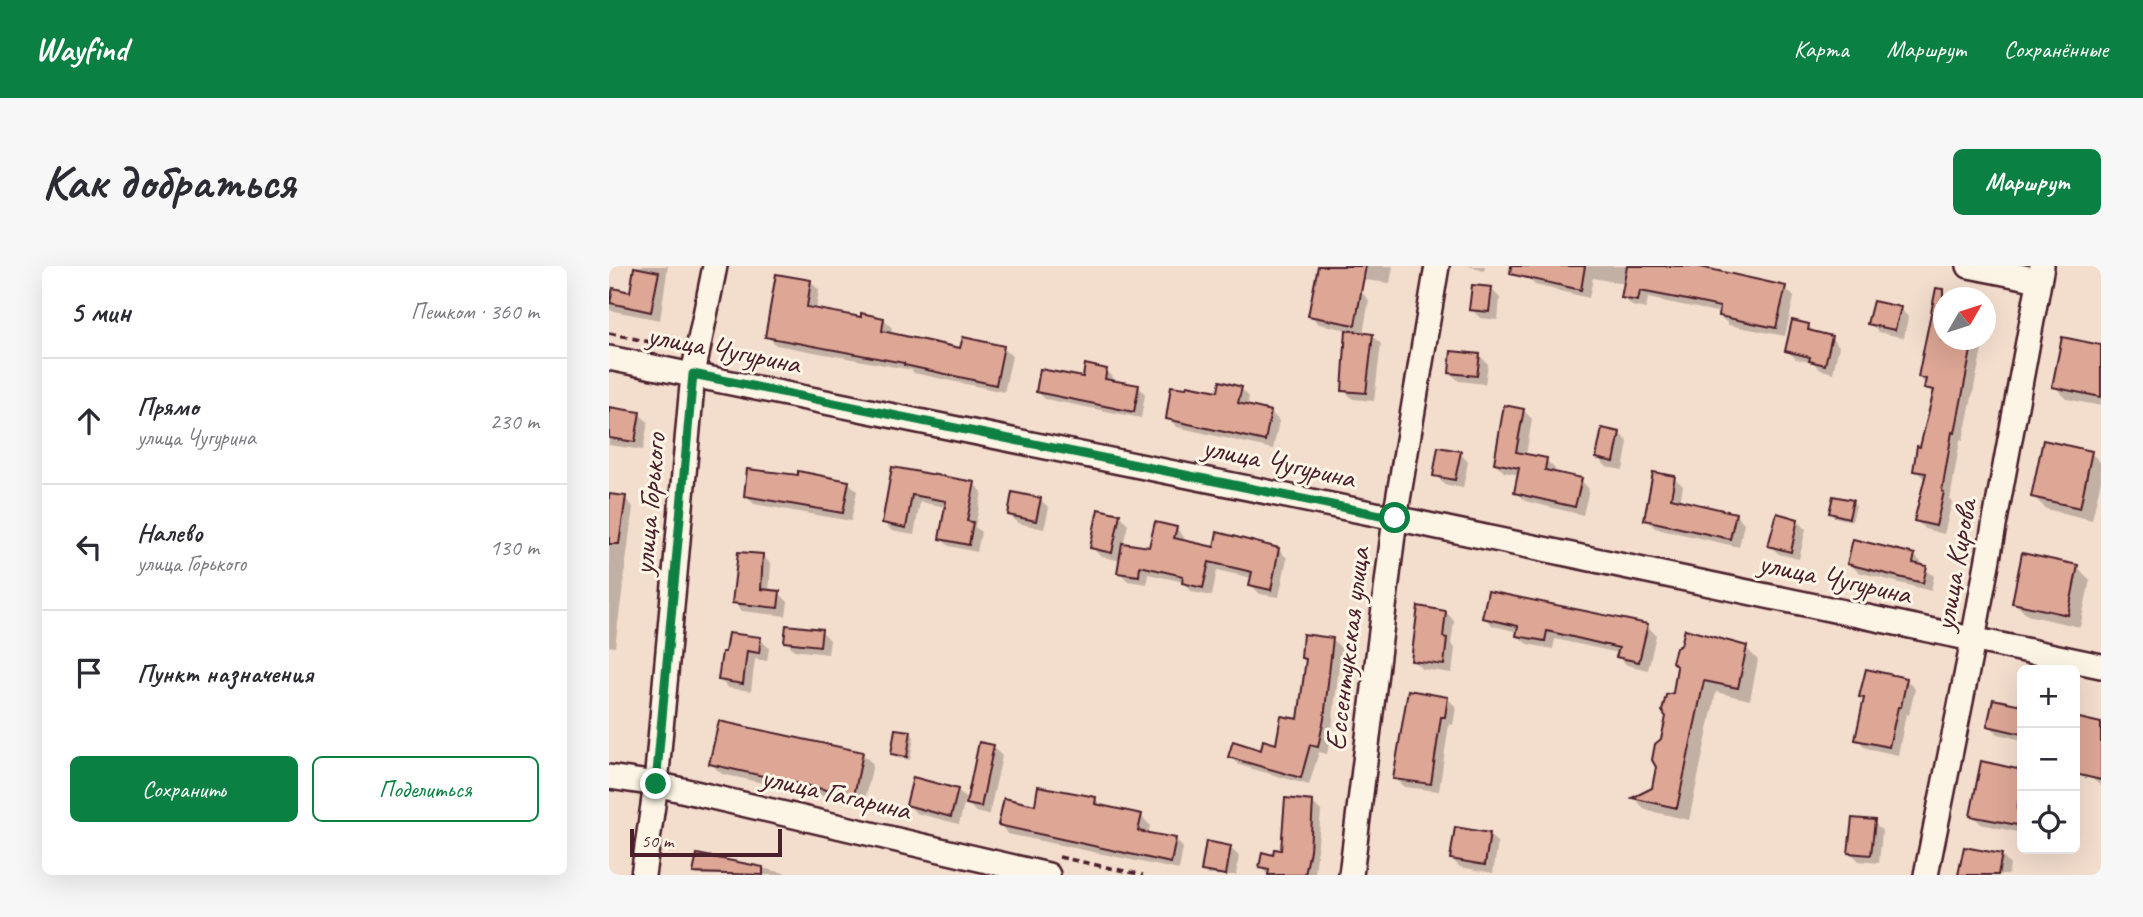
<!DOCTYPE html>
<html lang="ru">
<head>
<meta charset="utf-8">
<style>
	:root { --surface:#fff; --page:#f7f7f7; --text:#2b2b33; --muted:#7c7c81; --line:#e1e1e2; --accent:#0b8043 }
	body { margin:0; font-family:Caveat,sans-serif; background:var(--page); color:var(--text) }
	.controls { position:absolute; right:21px; bottom:21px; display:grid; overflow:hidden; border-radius:10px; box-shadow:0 7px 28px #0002 }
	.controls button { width:63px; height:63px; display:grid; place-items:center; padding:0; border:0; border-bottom:2px solid var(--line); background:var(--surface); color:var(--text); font:35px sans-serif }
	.compass { position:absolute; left:1324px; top:21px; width:63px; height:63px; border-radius:50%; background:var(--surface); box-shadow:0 7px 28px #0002; rotate:51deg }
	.scale { position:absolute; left:21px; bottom:18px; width:152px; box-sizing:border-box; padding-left:7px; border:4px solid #4a1f2b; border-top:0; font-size:19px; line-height:24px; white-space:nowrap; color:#4a1f2b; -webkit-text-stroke:5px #fcf5e5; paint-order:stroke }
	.stop { position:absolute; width:21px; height:21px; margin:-16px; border:5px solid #0b8043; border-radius:50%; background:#fff }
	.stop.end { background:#0b8043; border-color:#fff; box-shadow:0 2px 7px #0008 }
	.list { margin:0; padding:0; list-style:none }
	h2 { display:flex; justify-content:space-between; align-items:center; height:91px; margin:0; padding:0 28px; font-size:30px }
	h2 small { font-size:23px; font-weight:400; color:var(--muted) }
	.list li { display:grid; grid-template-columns:46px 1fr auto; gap:21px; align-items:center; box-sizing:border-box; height:126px; padding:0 28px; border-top:2px solid var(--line) }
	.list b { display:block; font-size:26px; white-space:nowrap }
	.list p { margin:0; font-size:23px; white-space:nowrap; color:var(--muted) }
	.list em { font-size:23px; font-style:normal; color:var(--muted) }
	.actions { display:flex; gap:14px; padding:21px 28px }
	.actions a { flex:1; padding:16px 0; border:2px solid var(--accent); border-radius:10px; text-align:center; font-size:24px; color:var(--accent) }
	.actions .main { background:var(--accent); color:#fff }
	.icon { flex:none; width:38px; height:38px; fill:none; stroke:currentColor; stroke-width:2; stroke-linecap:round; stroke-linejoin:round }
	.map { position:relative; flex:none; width:1492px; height:609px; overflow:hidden; border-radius:10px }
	header { display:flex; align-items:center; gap:42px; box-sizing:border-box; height:98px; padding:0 35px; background:var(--accent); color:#fff }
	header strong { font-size:33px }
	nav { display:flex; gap:38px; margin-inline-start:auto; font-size:24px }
	.intro { display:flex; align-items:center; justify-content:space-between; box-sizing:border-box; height:168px; padding:0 42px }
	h1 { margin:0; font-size:49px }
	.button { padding:18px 32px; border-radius:10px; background:var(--accent); color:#fff; font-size:24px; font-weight:700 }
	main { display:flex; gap:42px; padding:0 42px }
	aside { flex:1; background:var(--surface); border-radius:10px; box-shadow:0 7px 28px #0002 }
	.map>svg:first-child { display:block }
</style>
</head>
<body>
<header>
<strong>Wayfind</strong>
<nav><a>Карта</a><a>Маршрут</a><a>Сохранённые</a></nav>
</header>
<div class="intro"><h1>Как добраться</h1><a class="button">Маршрут</a></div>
<main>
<aside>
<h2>5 мин<small>Пешком · 360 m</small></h2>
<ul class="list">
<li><svg class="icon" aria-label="ahead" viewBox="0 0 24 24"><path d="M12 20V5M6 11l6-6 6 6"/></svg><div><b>Прямо</b><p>улица Чугурина</p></div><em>230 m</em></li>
<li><svg class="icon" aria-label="left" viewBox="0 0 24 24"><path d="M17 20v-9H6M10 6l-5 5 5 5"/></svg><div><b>Налево</b><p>улица Горького</p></div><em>130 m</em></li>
<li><svg class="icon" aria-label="arrive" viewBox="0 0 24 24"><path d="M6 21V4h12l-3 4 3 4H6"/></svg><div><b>Пункт назначения</b></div></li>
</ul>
<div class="actions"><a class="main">Сохранить</a><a>Поделиться</a></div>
</aside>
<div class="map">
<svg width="1492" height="609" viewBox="0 0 1492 609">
	<rect width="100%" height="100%" fill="#f3ddcd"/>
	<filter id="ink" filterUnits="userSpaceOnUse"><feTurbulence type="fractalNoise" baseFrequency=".0143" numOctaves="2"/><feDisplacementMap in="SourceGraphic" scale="14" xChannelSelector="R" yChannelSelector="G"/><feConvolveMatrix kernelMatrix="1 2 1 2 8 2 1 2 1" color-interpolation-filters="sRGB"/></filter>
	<g filter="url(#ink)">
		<g fill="#0003">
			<path d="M27,0H59L51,54L0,44V23L22,28Z"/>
			<path d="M750,0H784L781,17L756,14L749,6Z"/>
			<path d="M859,0H876L875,5Z"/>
			<path d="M919,0H1073L1176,22L1185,31L1176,70L1120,59L1111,50L1112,47L1083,41L1039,32L1037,43L1023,40L1014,31L1017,18L984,12L980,32L926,19L917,10Z"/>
			<path d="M201,15L210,24L207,44L253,53H275L283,62L282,69L353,84L394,82L403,90L395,126L305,107L303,104L167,79L158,70Z"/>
			<path d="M882,23L891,32L889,54L871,52L862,43Z"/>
			<path d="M752,26L760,34L754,68L763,69L772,78L765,135L744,133L735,124L739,64L710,58L701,49Z"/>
			<path d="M1291,42L1299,51L1295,72L1269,66L1260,57Z"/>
			<path d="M1323,50L1335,53V74H1375L1354,174H1351L1341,234L1343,236L1335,268L1316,263L1307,254L1317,214L1306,204L1325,129L1311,111Z"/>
			<path d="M1199,60L1208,68L1222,72L1230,80L1224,107L1210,103L1205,97L1187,93L1178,85Z"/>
			<path d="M1454,73L1492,81V140L1458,133L1445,120Z"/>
			<path d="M870,89L879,98L876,118L850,115L841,107Z"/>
			<path d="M497,104L504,111L503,116L529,120L536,128L532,152L436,133L429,126Z"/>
			<path d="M632,122L640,131L638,141L662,146L670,155L664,183L568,161L559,152L610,127Z"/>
			<path d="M0,143L30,148L39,156L34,184L0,179Z"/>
			<path d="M915,145L923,153L917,189L937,194L946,203L945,208L972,214L980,223L974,249L916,235L907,227L911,209L895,206L886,197Z"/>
			<path d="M1010,167L1019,176L1014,204L998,201L989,192Z"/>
			<path d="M851,187L859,196L854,222L835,218L826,209Z"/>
			<path d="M1482,187L1492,197V214L1483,254L1437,243L1424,230Z"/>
			<path d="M284,203L365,218L373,226L366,261L372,266L368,286L340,280L331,272L337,241L311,236L305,269L283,265L275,257Z"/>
			<path d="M1065,212L1074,220L1071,236L1126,248L1135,257L1130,281L1046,262L1037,253Z"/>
			<path d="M239,216L248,225L242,255L145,238L137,230Z"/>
			<path d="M0,230L16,232L24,241L6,381L0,380Z"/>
			<path d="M431,233L440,242L435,263L409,257L400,248Z"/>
			<path d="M1243,236L1247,240L1243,255L1225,251L1221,247Z"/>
			<path d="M510,249L519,258L514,279L542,283L567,262L575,271L574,276L606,283H669L678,292L670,331L651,328L642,319L643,312L608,304L603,330L583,326L575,316L539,308L538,318L519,315L510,306L512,295L491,290L483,281Z"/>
			<path d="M1189,255L1197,263L1190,293L1170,288L1161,280Z"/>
			<path d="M1305,289L1314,298L1313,301L1325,310L1322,325L1249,306L1240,297Z"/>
			<path d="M154,290L162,298L160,326L170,327L179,336L177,350L133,345L125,336Z"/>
			<path d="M1468,301L1481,314L1471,361L1418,349L1405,336Z"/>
			<path d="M837,346L845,355L842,378L846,382L843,407L813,403L804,394Z"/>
			<path d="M875,351L1038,360L1047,369L1039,404L1018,399L1009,390L1010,387L946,373L944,383L918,378L909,370L910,366L884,360Z"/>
			<path d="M212,365L221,374L219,388L185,384L177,375Z"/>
			<path d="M151,373L160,382L158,395L146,393L142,425L119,422L111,414L114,388Z"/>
			<path d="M723,373L732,382L723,462L718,488L710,486L700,519L630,499L621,490L653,486L668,480L691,455L698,396L693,391Z"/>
			<path d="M1137,382L1149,394L1141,434L1107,426L1080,554L1037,544L1026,533L1045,523L1053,474L1066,428Z"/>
			<path d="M1297,414L1306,423L1300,449L1297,448L1289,489L1257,482L1248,473L1256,435L1252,431Z"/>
			<path d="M838,432L847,441L844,459L840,458L830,525L795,521L786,513Z"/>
			<path d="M1385,435L1413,441V474L1389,468L1380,459Z"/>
			<path d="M1466,452L1492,458V520L1480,510L1479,488L1466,485Z"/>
			<path d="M301,467L305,471L301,494L288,492L284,488Z"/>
			<path d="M384,481L393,490L380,549L367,546L356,535L350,558L307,547L299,538L348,524L359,535Z"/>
			<path d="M253,488L264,498L255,539L113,508L102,498Z"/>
			<path d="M1374,497L1413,506V567L1372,558L1363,549Z"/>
			<path d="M487,533L495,542L532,550L541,559L539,569L566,573L574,582L570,604L399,568L391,559L427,541Z"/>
			<path d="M703,536L712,545L706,609H659L652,602L674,586Z"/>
			<path d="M1265,556L1273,565L1270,597L1250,595L1241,586Z"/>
			<path d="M880,569L889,577L884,607L851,601L842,592Z"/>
			<path d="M621,582L630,590L627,609H599L594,604Z"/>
			<path d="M89,590L162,604L185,609H86Z"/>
			<path d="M1393,590L1401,599L1399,609H1351Z"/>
		</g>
		<g fill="#dda695" stroke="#4a1f2b" stroke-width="2">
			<path d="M709,0H757L746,59L699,50Z"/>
			<path d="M902,0H976L972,24L901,8Z"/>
			<path d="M1018,0H1087L1177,20L1167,62L1110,50L1111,41L1073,33L1031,25L1029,35L1012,32Z"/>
			<path d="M25,1L50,6L42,46L1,37L4,22L21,26Z"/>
			<path d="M167,8L202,14L198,41L252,51V47L275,52L273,65L351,82L354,71L395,80L387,119L295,99V97L156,71Z"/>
			<path d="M863,19L883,21L880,46L860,44Z"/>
			<path d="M1327,22L1334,23V74H1364L1346,167L1343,166L1333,225L1335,226L1327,260L1305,255L1317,207L1304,205L1308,180L1311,181L1325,124L1315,122L1317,113L1309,111Z"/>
			<path d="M1264,35L1292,41L1286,64L1258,58Z"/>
			<path d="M1183,54L1200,58L1199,64L1223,70L1216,99L1200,95L1201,91L1176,85Z"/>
			<path d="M737,64L764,68L757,127L733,125Z"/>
			<path d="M1453,71L1492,79V131L1443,121Z"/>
			<path d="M842,85L871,88L868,110L840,107Z"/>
			<path d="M476,98L498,103L496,113L530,119L525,146L427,126L431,103L474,111Z"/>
			<path d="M611,115L633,121L629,137L662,145L656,175L557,153L562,120L577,122L578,119L609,125Z"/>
			<path d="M895,139L915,143L907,186L938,192L936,204L973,212L966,241L905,227L910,202L885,197Z"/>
			<path d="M0,141L31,146L26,176L0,172Z"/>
			<path d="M993,162L1011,166L1005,196L987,192Z"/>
			<path d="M1434,174L1483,185L1471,242L1422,231Z"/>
			<path d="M829,181L852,185L846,214L824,210Z"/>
			<path d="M283,201L366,216L358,255L364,256L360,279L330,273L337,235L303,229L297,262L273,257Z"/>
			<path d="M138,203L189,209V205L240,215L234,247L135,230Z"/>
			<path d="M1044,206L1066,210L1062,232L1127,247L1121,273L1035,254Z"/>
			<path d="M403,226L432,232L427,255L399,249Z"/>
			<path d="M0,228L17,230L10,278H0Z"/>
			<path d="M1224,230L1244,234L1240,252L1220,247Z"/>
			<path d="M489,243L511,248L503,287L481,282Z"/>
			<path d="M1168,247L1189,253L1182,286L1159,280Z"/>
			<path d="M546,256L568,261L565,272L605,281L608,266L670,282L662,324L640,319L643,306L600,296L594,322L573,317L574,310L531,300L530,310L508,307L513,277L540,281Z"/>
			<path d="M1244,273L1306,288L1304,297L1318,300L1314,317L1238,298Z"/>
			<path d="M129,286L154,288L152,323L171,325L169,342L123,337Z"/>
			<path d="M1413,287L1469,299L1459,349L1403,337Z"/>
			<path d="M879,325L1039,358L1030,396L1007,391L1010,382L938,365L936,375L907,370L909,360L873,352Z"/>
			<path d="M809,340L837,345L834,371L838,372L835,399L802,395Z"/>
			<path d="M177,359L213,363L211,380L175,376Z"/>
			<path d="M1076,363L1138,380L1129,422L1095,415L1068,542L1023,532L1043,522L1047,501L1043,494L1046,478L1052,473L1057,451L1053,445L1057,429L1064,427L1068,401L1063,396L1067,382L1072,379Z"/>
			<path d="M119,367L152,371L150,387L138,385L134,418L109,414L113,386H116Z"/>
			<path d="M694,368L724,372L715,453L709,481L701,479L692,512L619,491L624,475L652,484L654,474L667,478L672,450L689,453L697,393L692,392Z"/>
			<path d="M1257,403L1298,412L1292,441H1289L1280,481L1246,474L1255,432L1250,431Z"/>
			<path d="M799,424L839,431L836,451H832L822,518L784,513Z"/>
			<path d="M1384,433L1413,439V468L1378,460Z"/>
			<path d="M1466,451L1492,457V514L1466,508Z"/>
			<path d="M110,455L254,486L245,530L100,498Z"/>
			<path d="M286,463L302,465L298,491L282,488Z"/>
			<path d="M370,476L385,479L372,541L357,538Z"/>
			<path d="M1372,495L1413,504V521L1408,543L1413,544V560L1361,550Z"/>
			<path d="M304,511L349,523L342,551L297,539Z"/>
			<path d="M429,520L487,531L486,538L533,548L529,565L567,572L562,597L389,559L395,532L426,539Z"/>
			<path d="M676,532L704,535L701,584L696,609H659L660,604L650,602L653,586L664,589L665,583L672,584Z"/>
			<path d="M1243,552L1266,554L1262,589L1239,587Z"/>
			<path d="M846,561L881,567L876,599L841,593Z"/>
			<path d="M597,575L622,580L617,609L592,605Z"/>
			<path d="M1355,581L1393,588L1389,609H1349Z"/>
			<path d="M88,588L154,601V609L84,607Z"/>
		</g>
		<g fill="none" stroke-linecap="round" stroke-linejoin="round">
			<defs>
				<g id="minor">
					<path d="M1360,0L1430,14"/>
					<path d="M0,92L786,252L1492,400"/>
					<path d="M0,511L47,518L439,609"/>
					<path d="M34,609L47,518L84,108L106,0"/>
					<path d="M742,609L786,252L828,0"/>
					<path d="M1317,609L1361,390L1433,0"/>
				</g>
			</defs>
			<use href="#minor" stroke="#4a1f2b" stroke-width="28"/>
			<g stroke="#4a1f2b" stroke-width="3.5" stroke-dasharray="7 5" stroke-linecap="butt">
				<path d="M0,67L68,82"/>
				<path d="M450,591L534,609"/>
			</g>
			<use href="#minor" stroke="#fcf5e5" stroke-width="23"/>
		</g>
	</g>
	<g fill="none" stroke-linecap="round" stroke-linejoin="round" filter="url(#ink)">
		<path stroke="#0b8043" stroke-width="9" d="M47,518L84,108L786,252"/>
	</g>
	<g text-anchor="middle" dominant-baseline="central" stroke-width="6" stroke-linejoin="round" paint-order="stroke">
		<g font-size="30" fill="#4a1f2b" stroke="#fcf5e5">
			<text transform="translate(115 83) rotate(11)">улица Чугурина</text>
			<text transform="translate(670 196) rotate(12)">улица Чугурина</text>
			<text transform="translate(40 238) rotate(-85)">улица Горького</text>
			<text transform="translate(1346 299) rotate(-80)">улица Кирова</text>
			<text transform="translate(1226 312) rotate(12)">улица Чугурина</text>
			<text transform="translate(738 383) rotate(-83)">Ессентукская улица</text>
			<text transform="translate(227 527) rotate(13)">улица Гагарина</text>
		</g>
	</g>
</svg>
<div class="controls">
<button>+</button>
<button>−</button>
<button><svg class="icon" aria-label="locate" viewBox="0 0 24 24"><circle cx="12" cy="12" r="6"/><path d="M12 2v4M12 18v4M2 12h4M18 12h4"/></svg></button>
</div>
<svg class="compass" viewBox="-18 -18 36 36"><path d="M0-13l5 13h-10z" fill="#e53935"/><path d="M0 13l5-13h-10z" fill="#7c7c81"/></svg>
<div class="scale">50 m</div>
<div class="stop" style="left:786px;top:252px"></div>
<div class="stop end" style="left:47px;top:518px"></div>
</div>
</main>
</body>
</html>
